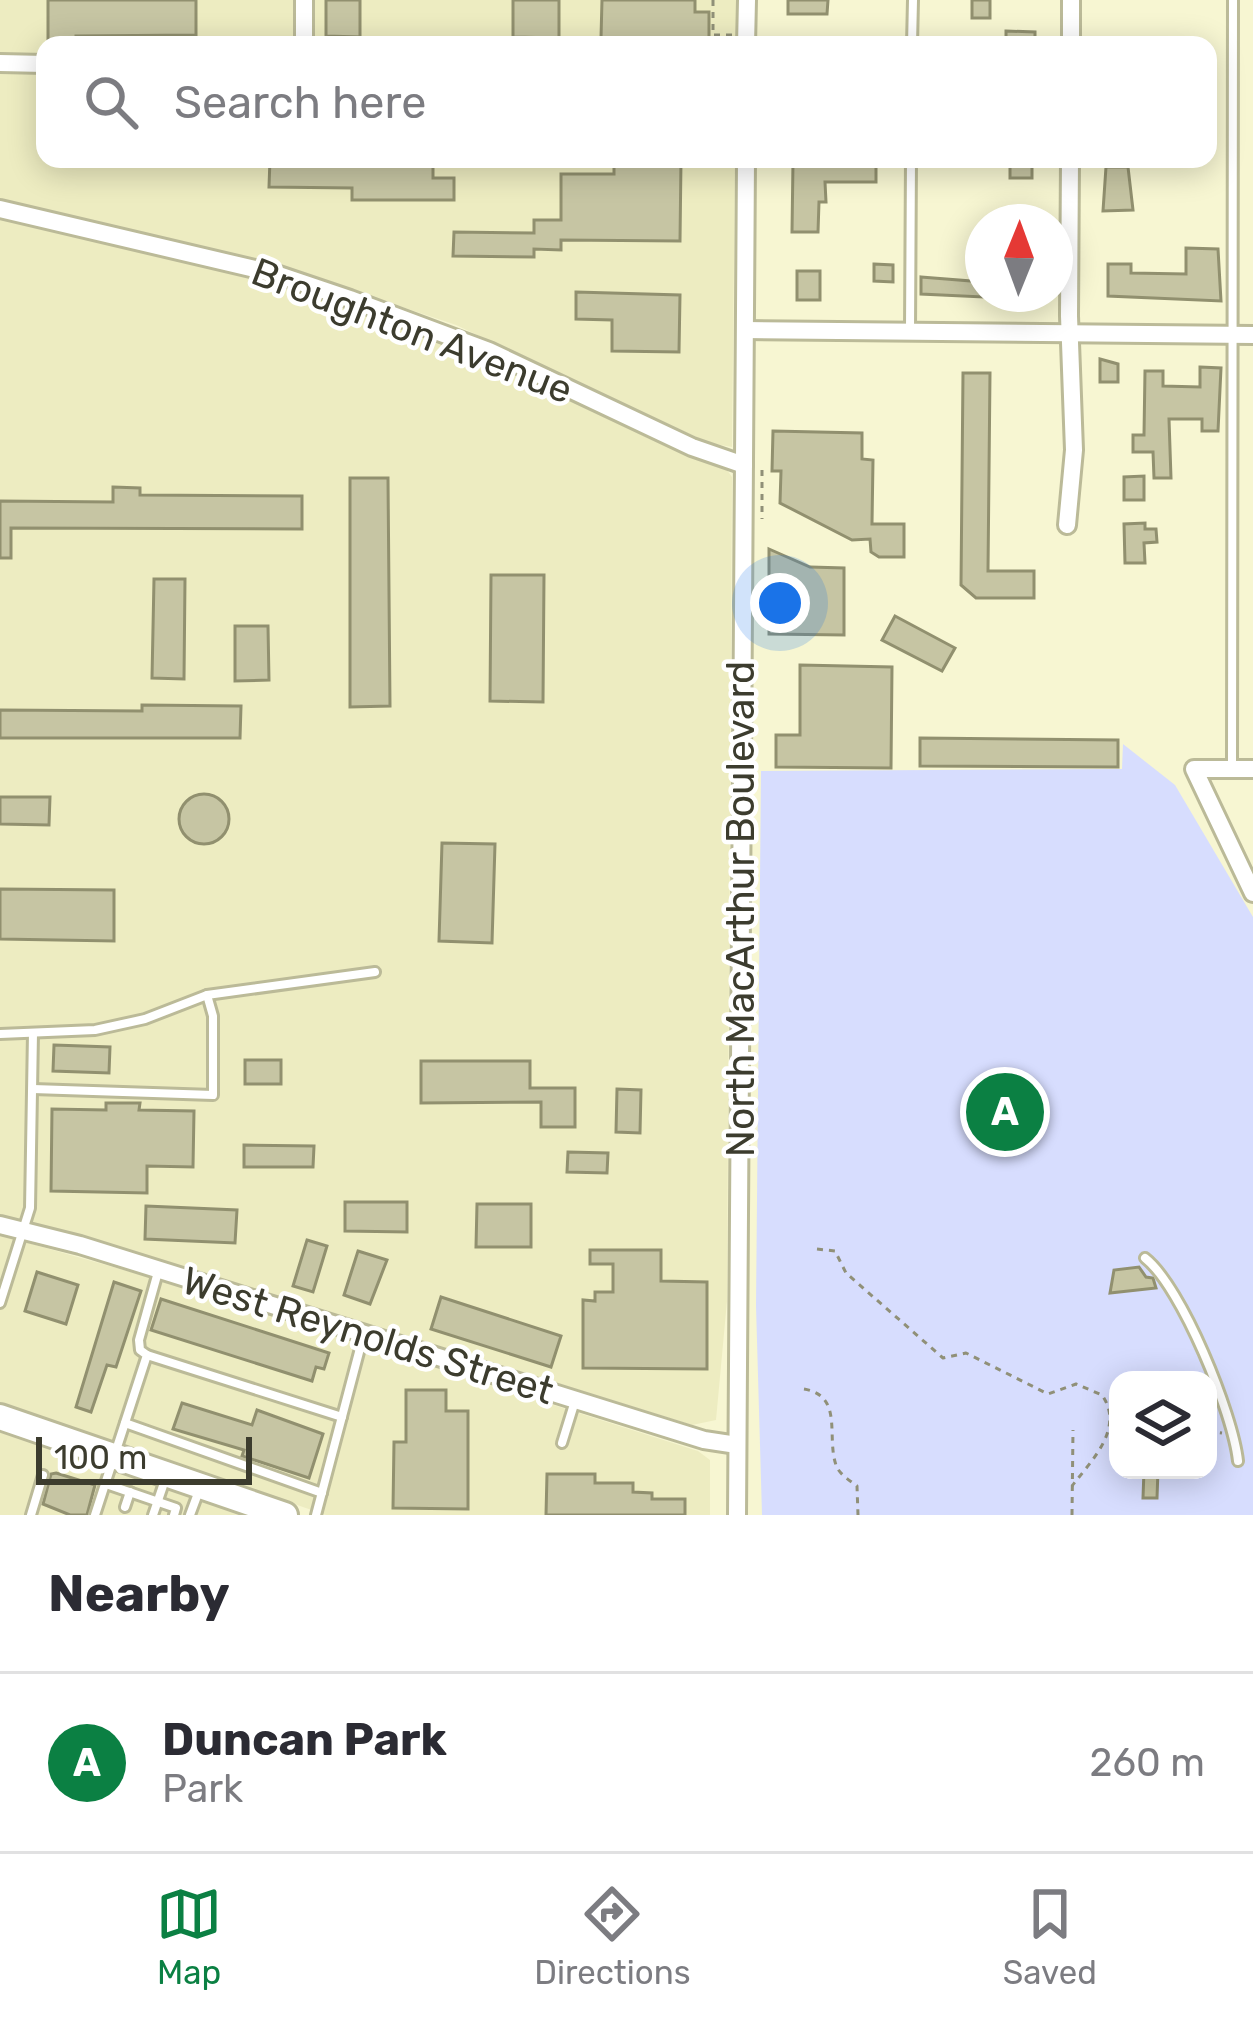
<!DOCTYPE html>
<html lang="en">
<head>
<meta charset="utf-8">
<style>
	:root { --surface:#fff; --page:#f2f2f3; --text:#2b2b33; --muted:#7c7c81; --line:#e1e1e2; --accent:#0b8043 }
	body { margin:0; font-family:Rubik,sans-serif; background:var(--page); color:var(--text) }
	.controls { position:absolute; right:36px; bottom:36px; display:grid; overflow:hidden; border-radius:24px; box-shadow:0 6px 30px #0003 }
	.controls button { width:108px; height:108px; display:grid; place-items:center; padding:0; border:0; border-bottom:3px solid var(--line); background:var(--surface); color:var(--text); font:60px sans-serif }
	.compass { position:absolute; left:965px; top:204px; width:108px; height:108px; border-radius:50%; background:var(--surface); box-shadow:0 6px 30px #0003; rotate:1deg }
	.scale { position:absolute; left:36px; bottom:30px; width:216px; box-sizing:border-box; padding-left:12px; border:6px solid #3c3c2e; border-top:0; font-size:33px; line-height:42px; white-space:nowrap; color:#3c3c2e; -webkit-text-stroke:9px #fff; paint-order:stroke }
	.you { position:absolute; left:780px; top:603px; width:42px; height:42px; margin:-30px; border:9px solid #fff; border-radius:50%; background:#1a73e8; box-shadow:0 0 0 18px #1a73e833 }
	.badge { display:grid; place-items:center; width:78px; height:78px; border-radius:50%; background:var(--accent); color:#fff; font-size:39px; font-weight:700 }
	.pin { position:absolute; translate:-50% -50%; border:6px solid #fff; box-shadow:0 3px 12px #0006 }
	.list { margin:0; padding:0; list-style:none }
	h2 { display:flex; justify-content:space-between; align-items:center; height:156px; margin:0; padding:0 48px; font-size:51px }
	h2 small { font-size:39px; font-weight:400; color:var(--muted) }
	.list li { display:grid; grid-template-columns:78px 1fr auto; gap:36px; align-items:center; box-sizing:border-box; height:180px; padding:0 48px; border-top:3px solid var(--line) }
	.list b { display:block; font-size:45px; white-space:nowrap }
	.list p { margin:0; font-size:39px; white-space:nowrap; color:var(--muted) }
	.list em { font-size:39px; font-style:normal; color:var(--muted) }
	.icon { flex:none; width:66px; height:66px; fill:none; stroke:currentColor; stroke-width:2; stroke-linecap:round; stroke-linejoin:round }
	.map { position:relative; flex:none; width:1253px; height:1515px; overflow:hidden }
	.search { position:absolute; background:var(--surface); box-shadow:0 6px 30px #0003; left:36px; right:36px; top:36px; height:132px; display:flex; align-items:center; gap:30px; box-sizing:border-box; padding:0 42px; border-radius:24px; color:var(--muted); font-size:45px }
	.sheet { height:336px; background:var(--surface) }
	nav { display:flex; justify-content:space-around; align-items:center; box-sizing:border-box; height:168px; border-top:3px solid var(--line); background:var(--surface); font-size:33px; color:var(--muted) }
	nav a { display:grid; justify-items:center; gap:6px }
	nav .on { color:var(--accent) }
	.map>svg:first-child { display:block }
</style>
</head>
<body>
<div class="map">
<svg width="1253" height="1515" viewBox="0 0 1253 1515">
	<rect width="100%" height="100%" fill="#f7f6d2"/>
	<g fill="#edecc1">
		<path d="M0,0H736V45H45V159H735L732,447L709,443L456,325L267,262L0,199Z"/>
		<path d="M0,217L277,282L325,298L464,349L650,439L727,470L732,477L727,1301L716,1420L692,1425L55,1228L0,1217Z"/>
		<path d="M0,1235L173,1284L698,1451L710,1460V1515H326L0,1402Z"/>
		<path d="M0,1431L79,1458L242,1515H0Z"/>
	</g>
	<path fill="#d7ddfe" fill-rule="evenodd" d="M1123,744L1175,785L1253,917V1515H762L756,1306L761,771L1122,769ZM1118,1380H1208V1470H1118Z"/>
	<g fill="#c6c5a3" stroke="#91906f" stroke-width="3">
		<path d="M48,0H196V35L76,36V41H48Z"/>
		<path d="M326,0H360V37L326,36Z"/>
		<path d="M513,0H559V38L513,37Z"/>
		<path d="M602,0H695V12H709V40L601,38Z"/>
		<path d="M788,0H828L827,14H788Z"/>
		<rect x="972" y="0" width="18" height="18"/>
		<path d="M1006,31L1035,32V44L1006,45Z"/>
		<path d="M270,159L433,160V178H454V200H352V188L269,187Z"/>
		<path d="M826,159H876V182H825L826,202H819L818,232H792L793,162H826Z"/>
		<rect x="1010" y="159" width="22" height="19"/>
		<path d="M614,160H681L680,241L561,240V250L534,249V257L453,256L454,232L534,233V220H561V174H614Z"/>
		<path d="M1106,167H1128L1133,210L1103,211Z"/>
		<path d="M1186,248L1218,249L1221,301L1108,296V264H1131V273L1186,274Z"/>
		<path d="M874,264L893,265V282L874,281Z"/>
		<rect x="797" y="271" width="23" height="29"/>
		<path d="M921,277L983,282V297L921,294Z"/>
		<path d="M576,292L680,295L679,352L612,351V320L576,319Z"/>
		<path d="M1100,359L1118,364V382H1100Z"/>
		<path d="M1200,367L1221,368L1218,431H1202V419H1169L1171,478H1154L1153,452H1133V435H1144L1145,371H1163V386L1200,387Z"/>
		<path d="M963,373H990L988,571H1034V598H976L961,585Z"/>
		<path d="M773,431L862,433V459L873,460L872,524H904V557H879L871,552L870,539L852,540L780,503L781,471H772Z"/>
		<path d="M1144,476V500H1124V477Z"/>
		<path d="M350,478H388L390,706L350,707Z"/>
		<path d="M113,487L140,488V495L302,496V529L11,528V558H0V501L113,502Z"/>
		<path d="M1145,523V529H1156L1157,542L1144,543L1145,563H1125L1124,524Z"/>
		<path d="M769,549L810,567L844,568V635L769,634Z"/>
		<path d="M491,575H544L543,702L490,701Z"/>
		<path d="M154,579H185L184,679L152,678Z"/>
		<path d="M895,616L955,648L942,671L882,640Z"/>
		<path d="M235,626H268L269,680L235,681Z"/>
		<path d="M800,665L892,667L891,768L776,767V735H800Z"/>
		<path d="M142,705L241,706L240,738H0V710L142,711Z"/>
		<path d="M920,738L1118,740V767L920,766Z"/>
		<circle cx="204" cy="819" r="25"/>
		<path d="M0,797H50L49,825L0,824Z"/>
		<path d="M442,843L495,844L492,943L439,941Z"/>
		<path d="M0,889L114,890V941L0,939Z"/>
		<path d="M54,1045L110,1047L109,1073L53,1071Z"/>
		<rect x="245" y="1060" width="36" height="24"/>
		<path d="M421,1061H530V1088H575V1127H541V1102L421,1103Z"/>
		<path d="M617,1089L641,1090L640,1133L616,1132Z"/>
		<path d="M106,1103H140L139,1110L194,1111L193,1167L147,1166V1193L51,1191L52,1109L106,1110Z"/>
		<path d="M244,1145L314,1146L313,1167H244Z"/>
		<path d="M568,1152L608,1153L607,1173L567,1172Z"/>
		<path d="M345,1202H407V1232L345,1231Z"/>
		<path d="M477,1204H531V1247H476Z"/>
		<path d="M146,1206L237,1210L235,1243L145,1239Z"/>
		<path d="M307,1240L327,1246L313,1292L293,1286Z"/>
		<path d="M590,1250H661V1281L707,1282V1369L583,1368V1300L595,1301V1292H613V1264H590Z"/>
		<path d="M358,1251L387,1260L370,1304L344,1295Z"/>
		<path d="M1139,1267L1146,1277L1153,1278L1156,1288L1110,1293L1114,1270Z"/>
		<path d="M37,1272L78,1285L66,1324L25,1311Z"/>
		<path d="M114,1282L141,1291L116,1367L107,1365L91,1412L76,1407Z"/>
		<path d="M441,1297L561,1336L551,1367L431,1329Z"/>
		<path d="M161,1299L329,1353L324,1369L316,1367L312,1381L151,1330Z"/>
		<path d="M406,1390H446V1411H468V1509L393,1508L394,1442H406Z"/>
		<path d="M182,1403L252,1425L257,1410L323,1434L309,1478L242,1456L244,1450L173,1429Z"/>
		<path d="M1144,1470H1158L1157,1498H1143Z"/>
		<path d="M56,1473L95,1485L87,1515H70L43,1504L51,1474Z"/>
		<path d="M547,1474H595V1483H633V1492L652,1493V1499H685V1515H546Z"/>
	</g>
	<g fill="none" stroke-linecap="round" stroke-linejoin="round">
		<defs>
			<g id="service">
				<path d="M912,45L913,0"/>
				<path d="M910,330L911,159"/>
				<path d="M1232,767L1233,0"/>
				<path d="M0,1034L95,1030L145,1019L207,995L375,972"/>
				<path d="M33,1089L213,1095V1016L207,995"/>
				<path d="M1145,1258C1182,1287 1233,1414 1238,1461"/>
				<path d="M0,1303L30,1208L33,1033"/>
				<path d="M147,1355L342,1417"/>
				<path d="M125,1423L322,1493"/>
				<path d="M562,1443L575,1401"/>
				<path d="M106,1484L176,1508L174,1515"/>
				<path d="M125,1507L130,1492"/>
				<path d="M31,1515L43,1475"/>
				<path d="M95,1515L147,1355L140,1350L139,1340L158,1272"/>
				<path d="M153,1515L166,1477"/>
				<path d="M190,1515L200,1488"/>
				<path d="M316,1515L363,1337"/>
			</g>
			<g id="minor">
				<path d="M304,45V0"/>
				<path d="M746,45L747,0"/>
				<path d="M1071,45V0"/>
				<path d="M0,63L45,64"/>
				<path d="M0,209L276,274L350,299L489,351L692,447L744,465"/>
				<path d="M745,330L1253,335"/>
				<path d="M1067,525L1074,450L1069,316L1070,159"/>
				<path d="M1253,769H1194L1253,893"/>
				<path d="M0,1225L80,1245L704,1440L737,1445"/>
				<path d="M737,1515L746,159"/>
			</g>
			<path id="primary" d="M0,1417L285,1515"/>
		</defs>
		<use href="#service" stroke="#bbba98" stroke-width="14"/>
		<use href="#minor" stroke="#bbba98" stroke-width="22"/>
		<use href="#primary" stroke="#bbba98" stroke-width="30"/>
		<g stroke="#909078" stroke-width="3" stroke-dasharray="6 6" stroke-linecap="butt">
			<path d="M713,0V35H732"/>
			<path d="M762,470V519"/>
			<path d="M817,1249L835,1251L846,1273L943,1358L966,1353L1048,1394L1076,1384L1102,1395C1125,1428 1092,1460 1072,1486"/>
			<path d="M804,1389C844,1396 826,1436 836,1465C839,1474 849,1480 857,1486L858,1515"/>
			<path d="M1208,1431L1222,1433"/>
			<path d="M1072,1515L1073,1430"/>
		</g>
		<use href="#service" stroke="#fff" stroke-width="8"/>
		<use href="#minor" stroke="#fff" stroke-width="16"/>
		<use href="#primary" stroke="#fff" stroke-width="24"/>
	</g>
	<g text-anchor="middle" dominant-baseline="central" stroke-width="9" stroke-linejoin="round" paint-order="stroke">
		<g font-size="39" fill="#3c3c2e" stroke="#fff">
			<text transform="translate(412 331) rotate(21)">Broughton Avenue</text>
			<text transform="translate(741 909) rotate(-90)">North MacArthur Boulevard</text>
			<text transform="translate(368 1336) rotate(17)">West Reynolds Street</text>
		</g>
	</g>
</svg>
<div class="controls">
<button><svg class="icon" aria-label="layers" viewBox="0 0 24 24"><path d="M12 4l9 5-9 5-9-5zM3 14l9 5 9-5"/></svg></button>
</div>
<svg class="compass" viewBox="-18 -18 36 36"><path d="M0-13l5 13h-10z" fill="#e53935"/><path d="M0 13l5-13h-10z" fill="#7c7c81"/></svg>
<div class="scale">100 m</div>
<div class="you"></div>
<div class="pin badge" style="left:1005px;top:1112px">A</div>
<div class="search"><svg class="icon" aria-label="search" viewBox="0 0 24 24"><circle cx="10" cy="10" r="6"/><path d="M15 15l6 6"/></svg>Search here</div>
</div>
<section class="sheet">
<h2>Nearby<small></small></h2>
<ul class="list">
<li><span class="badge">A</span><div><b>Duncan Park</b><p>Park</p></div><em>260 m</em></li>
</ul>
</section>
<nav>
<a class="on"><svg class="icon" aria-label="map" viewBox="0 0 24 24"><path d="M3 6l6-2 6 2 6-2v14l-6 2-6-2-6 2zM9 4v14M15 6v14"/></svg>Map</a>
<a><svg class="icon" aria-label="directions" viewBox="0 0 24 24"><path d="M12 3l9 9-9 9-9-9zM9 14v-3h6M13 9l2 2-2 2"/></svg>Directions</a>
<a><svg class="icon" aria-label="saved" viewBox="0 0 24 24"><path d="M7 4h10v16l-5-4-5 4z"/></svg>Saved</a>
</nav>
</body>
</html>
